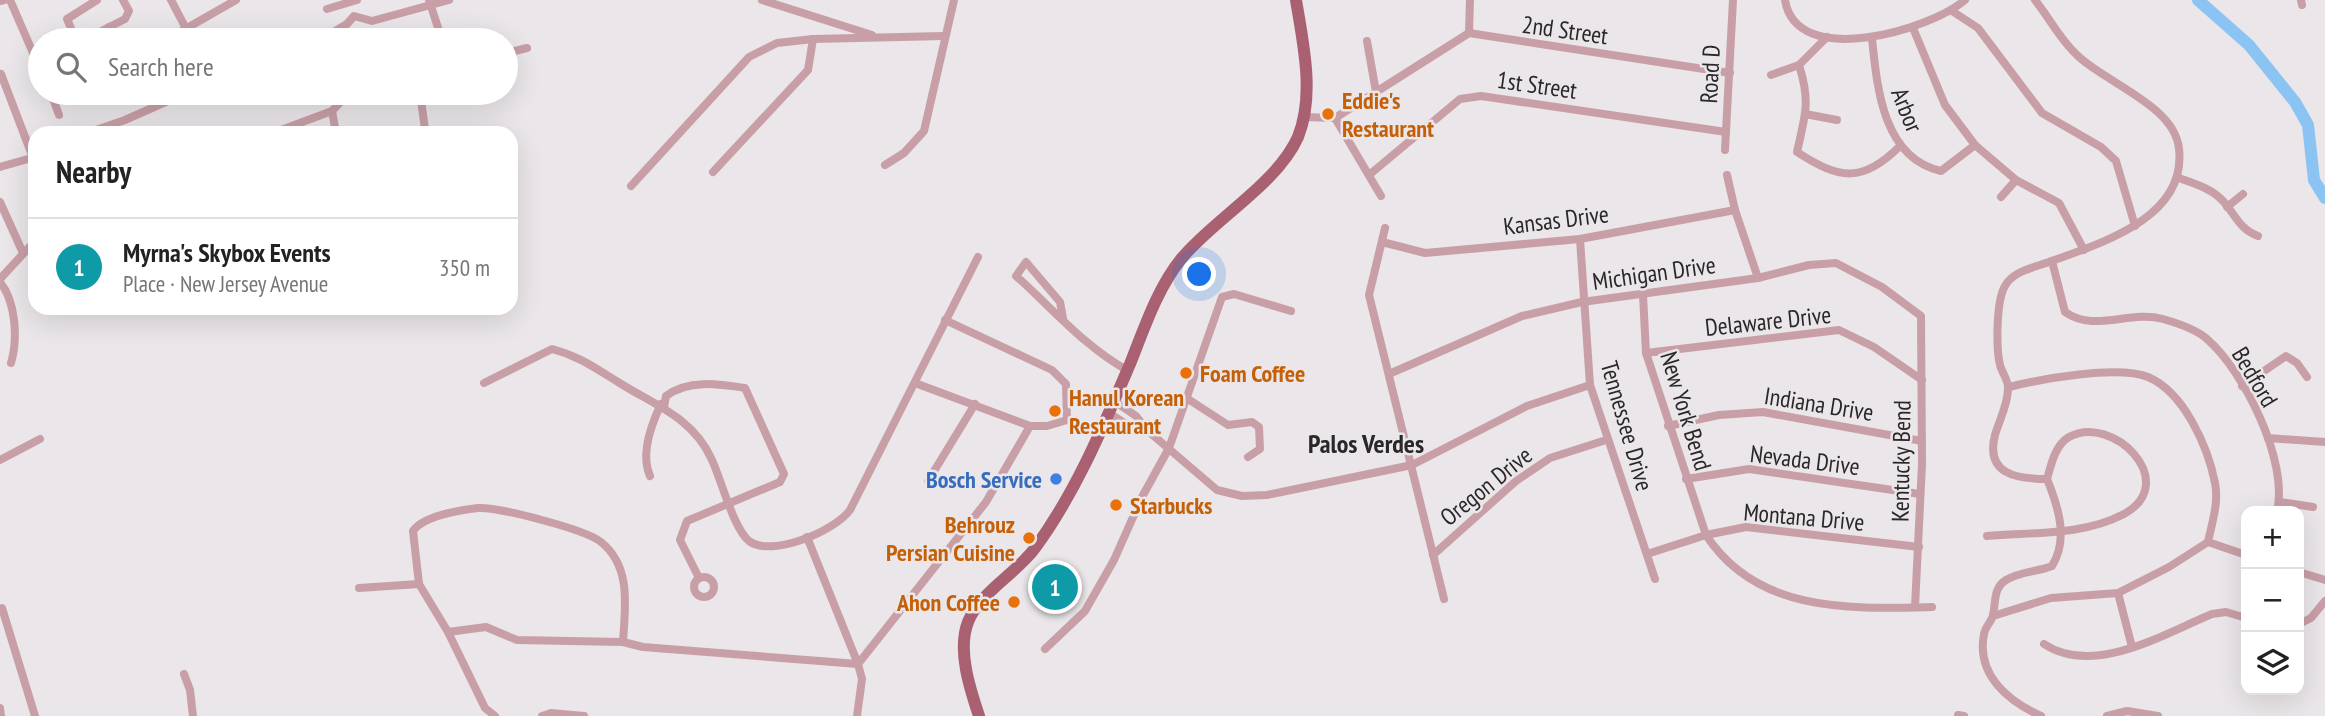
<!DOCTYPE html>
<html lang="en">
<head>
<meta charset="utf-8">
<style>
	:root { --surface:#fff; --page:#f6f6f6; --text:#222; --muted:#767676; --line:#e0e0e0; --accent:#1a73e8 }
	body { margin:0; font-family:"PT Sans Narrow",sans-serif; background:var(--page); color:var(--text) }
	.controls { position:absolute; right:21px; bottom:21px; display:grid; overflow:hidden; border-radius:14px; box-shadow:0 7px 28px #0002 }
	.controls button { width:63px; height:63px; display:grid; place-items:center; padding:0; border:0; border-bottom:2px solid var(--line); background:var(--surface); color:var(--text); font:35px sans-serif }
	.you { position:absolute; left:1200px; top:275px; width:24px; height:24px; margin:-18px; border:5px solid #fff; border-radius:50%; background:#1a73e8; box-shadow:0 0 0 10px #1a73e833 }
	.badge { display:grid; place-items:center; width:46px; height:46px; border-radius:50%; background:var(--accent); color:#fff; font-size:23px; font-weight:700 }
	.pin { position:absolute; translate:-50% -50%; border:4px solid #fff; box-shadow:0 2px 7px #0006 }
	.list { margin:0; padding:0; list-style:none }
	h2 { display:flex; justify-content:space-between; align-items:center; height:91px; margin:0; padding:0 28px; font-size:30px }
	h2 small { font-size:23px; font-weight:400; color:var(--muted) }
	.list li { display:grid; grid-template-columns:46px 1fr auto; gap:21px; align-items:center; box-sizing:border-box; height:98px; padding:0 28px; border-top:2px solid var(--line) }
	.list b { display:block; font-size:26px; white-space:nowrap }
	.list p { margin:0; font-size:23px; white-space:nowrap; color:var(--muted) }
	.list em { font-size:23px; font-style:normal; color:var(--muted) }
	.icon { flex:none; width:38px; height:38px; fill:none; stroke:currentColor; stroke-width:2; stroke-linecap:round; stroke-linejoin:round }
	.map { position:relative; flex:none; width:2325px; height:716px; overflow:hidden }
	.search { position:absolute; background:var(--surface); box-shadow:0 7px 28px #0002; left:28px; top:28px; width:490px; height:77px; display:flex; align-items:center; gap:18px; box-sizing:border-box; padding:0 24px; border-radius:38px; color:var(--muted); font-size:26px }
	.panel { position:absolute; background:var(--surface); box-shadow:0 7px 28px #0002; left:28px; top:126px; width:490px; height:189px; border-radius:21px }
	.map>svg:first-child { display:block }
</style>
</head>
<body>
<div class="map">
<svg width="2325" height="716" viewBox="0 0 2325 716">
	<rect width="100%" height="100%" fill="#eae6e9"/>
	<g fill="none" stroke-linecap="round" stroke-linejoin="round">
		<path stroke="#8bc4f3" stroke-width="12" d="M2198,0L2249,45L2295,102L2308,125L2314,180L2325,198"/>
		<g stroke="#c99fa7" stroke-width="8">
			<path d="M10,0L40,69"/>
			<path d="M171,0L192,40"/>
			<path d="M429,0L442,40"/>
			<path d="M762,0L872,35"/>
			<path d="M1785,0C1796,70 1930,30 1965,0"/>
			<path d="M2035,0C2048,16 2058,36 2073,51C2101,82 2175,104 2179,149C2187,219 2098,244 2046,263C2032,268 2012,272 2005,286C1996,301 1996,348 2000,365C2002,373 2009,381 2008,389C2008,404 1999,421 1995,435C1985,474 2016,479 2047,479"/>
			<path d="M2301,0L2302,5"/>
			<path d="M0,1L4,0"/>
			<path d="M327,9L357,0"/>
			<path d="M1952,11L1978,28L2042,113L2101,147L2116,161L2135,226"/>
			<path d="M109,27L115,40"/>
			<path d="M1913,28L1945,105L1975,145L2016,180L2059,203L2084,250"/>
			<path d="M1469,33L1470,0"/>
			<path d="M1872,38C1877,88 1883,158 1941,171L1975,145"/>
			<path d="M76,40L67,19L97,0"/>
			<path d="M84,40L125,19L129,11L123,0"/>
			<path d="M166,40L236,0"/>
			<path d="M320,40L347,24L354,16L372,21L449,0"/>
			<path d="M1367,41L1376,92"/>
			<path d="M506,53L527,48"/>
			<path d="M1799,65C1811,103 1805,115 1797,152C1840,180 1863,183 1900,146"/>
			<path d="M1,74L35,163"/>
			<path d="M1771,75L1799,65L1827,37"/>
			<path d="M51,93L59,115"/>
			<path d="M420,93L425,129"/>
			<path d="M55,102L71,93"/>
			<path d="M332,111L336,133"/>
			<path d="M1805,114L1837,120"/>
			<path d="M1303,117L1335,118"/>
			<path d="M1335,118L1469,33L1730,73"/>
			<path d="M1335,118L1381,196"/>
			<path d="M87,133L125,120L186,93"/>
			<path d="M273,133L332,111L349,93"/>
			<path d="M1725,150L1733,0"/>
			<path d="M885,165L904,153L924,131L954,0"/>
			<path d="M0,167L35,157"/>
			<path d="M713,172L808,70L813,39"/>
			<path d="M1369,175L1460,99L1481,96L1726,132"/>
			<path d="M1727,175L1735,210L1758,278"/>
			<path d="M2179,178C2195,184 2211,188 2223,201C2235,214 2239,229 2258,236"/>
			<path d="M631,186L749,57L777,43L813,39L944,36"/>
			<path d="M2001,197L2016,180"/>
			<path d="M0,202L23,253"/>
			<path d="M2227,207L2243,194"/>
			<path d="M1385,228L1369,295L1444,599"/>
			<path d="M1580,239L1590,385L1655,579"/>
			<path d="M1382,242L1425,253L1580,239L1735,210"/>
			<path d="M2052,261L2065,312C2095,333 2129,310 2163,319C2177,323 2196,329 2207,339C2244,371 2289,462 2277,511"/>
			<path d="M0,279L35,241"/>
			<path d="M0,282C16,302 18,339 11,363"/>
			<path d="M1643,295L1646,353L1706,535C1757,613 1849,609 1932,607"/>
			<path d="M1063,318L1060,302L1026,262L1016,276C1051,307 1086,348 1127,370"/>
			<path d="M945,320L1052,370L1066,384L1067,420"/>
			<path d="M1646,353L1839,330L1874,347L1922,380"/>
			<path d="M1389,374L1522,316L1582,302L1758,278L1809,265L1836,263L1882,287L1921,316L1922,464L1915,607"/>
			<path d="M484,383L552,349C579,356 595,368 618,382C654,405 692,417 711,458C721,478 733,528 749,541C771,558 835,531 850,510L978,257"/>
			<path d="M915,383L1030,426H1047L1067,420L1101,433"/>
			<path d="M2242,386L2286,356L2297,363L2307,377"/>
			<path d="M1188,399L1228,425L1252,422L1259,427L1260,449L1248,457"/>
			<path d="M1114,401L1136,416L1148,431L1217,490L1242,496L1267,495L1412,465L1527,406L1590,385"/>
			<path d="M664,407L666,396C688,379 719,384 745,388L784,474L780,482L687,521L680,540L699,578"/>
			<path d="M1109,413L1131,427L1148,431"/>
			<path d="M1668,426L1719,415L1763,412L1922,441"/>
			<path d="M2268,438L2325,442"/>
			<path d="M0,460L40,439"/>
			<path d="M650,476C640,454 651,425 661,404"/>
			<path d="M1686,479L1749,469L1920,494"/>
			<path d="M928,481L975,404"/>
			<path d="M2280,502L2313,507"/>
			<path d="M1987,536C2033,532 2082,536 2124,514C2182,482 2112,413 2069,437C2055,445 2051,465 2047,479"/>
			<path d="M2208,542L2246,555"/>
			<path d="M1647,554L1706,535L1746,527L1919,547"/>
			<path d="M1433,555L1516,481L1550,458L1606,440"/>
			<path d="M2299,572L2325,580"/>
			<circle cx="704" cy="587" r="10"/>
			<path d="M359,588L419,584"/>
			<path d="M2118,593L2132,647"/>
			<path d="M2,608L35,716"/>
			<path d="M1993,616L2051,598L2118,593L2169,567L2208,542C2212,523 2219,502 2215,483C2208,447 2184,392 2148,377C2117,365 2041,379 2009,387"/>
			<path d="M2299,624L2311,618L2325,601"/>
			<path d="M448,632L486,627L517,640L623,642L643,647L858,664L807,537"/>
			<path d="M2044,644C2094,677 2163,634 2212,614L2226,612L2246,618"/>
			<path d="M1045,649L1085,611L1114,560L1142,497L1169,448L1222,297L1234,294L1291,311"/>
			<path d="M184,674L190,690L193,716"/>
			<path d="M0,708L1,716"/>
			<path d="M1958,715L1964,716"/>
			<path d="M495,716L485,708L448,632L419,584L413,531C423,516 460,510 478,508C498,507 585,529 601,542C632,567 625,607 623,642"/>
			<path d="M542,716L551,713L584,716"/>
			<path d="M857,716L862,679L858,664L986,502L1030,426"/>
			<path d="M2041,716C2008,701 1976,675 1984,634C1985,627 1992,621 1993,615C1996,602 1993,588 2006,580C2021,571 2037,572 2052,566C2069,539 2058,506 2047,479"/>
			<path d="M2107,716L2127,711L2158,716"/>
		</g>
		<path stroke="#a96171" stroke-width="12" d="M979,716C970,689 957,650 968,622C980,592 1016,574 1035,548C1076,492 1103,427 1130,364C1144,329 1157,289 1181,259C1214,219 1277,184 1298,137C1315,95 1303,43 1296,0"/>
	</g>
	<g fill="#e8710a" stroke="#eae6e9" stroke-width="2.5">
		<circle cx="1328" cy="114" r="7"/>
		<circle cx="1186" cy="373" r="7"/>
		<circle cx="1055" cy="411" r="7"/>
		<circle cx="1116" cy="505" r="7"/>
		<circle cx="1029" cy="538" r="7"/>
		<circle cx="1014" cy="602" r="7"/>
	</g>
	<circle fill="#3f7fe0" stroke="#eae6e9" stroke-width="2.5" cx="1056" cy="479" r="7"/>
	<g text-anchor="middle" dominant-baseline="central" stroke-width="5" stroke-linejoin="round" paint-order="stroke">
		<g font-size="24" fill="#292728" stroke="#eae6e9">
			<text transform="translate(1565 30) rotate(8)">2nd Street</text>
			<text transform="translate(1710 74) rotate(-87)">Road D</text>
			<text transform="translate(1537 85) rotate(8)">1st Street</text>
			<text transform="translate(1907 110) rotate(68)">Arbor</text>
			<text transform="translate(1556 220) rotate(-7)">Kansas Drive</text>
			<text transform="translate(1654 273) rotate(-8)">Michigan Drive</text>
			<text transform="translate(1768 321) rotate(-6)">Delaware Drive</text>
			<text transform="translate(2255 377) rotate(59)">Bedford</text>
			<text transform="translate(1819 404) rotate(9)">Indiana Drive</text>
			<text transform="translate(1686 411) rotate(73)">New York Bend</text>
			<text transform="translate(1627 426) rotate(74)">Tennessee Drive</text>
			<text transform="translate(1805 460) rotate(7)">Nevada Drive</text>
			<text transform="translate(1901 461) rotate(-89)">Kentucky Bend</text>
			<text transform="translate(1486 486) rotate(-39)">Oregon Drive</text>
			<text transform="translate(1804 517) rotate(5)">Montana Drive</text>
		</g>
		<g font-size="24" font-weight="bold" fill="#c56008" stroke="#eae6e9" text-anchor="start">
			<text x="1342" y="100">Eddie's<tspan x="1342" dy="28">Restaurant</tspan></text>
			<text x="1200" y="373">Foam Coffee</text>
			<text x="1069" y="397">Hanul Korean<tspan x="1069" dy="28">Restaurant</tspan></text>
			<text x="1130" y="505">Starbucks</text>
			<text x="1015" y="524" text-anchor="end">Behrouz<tspan x="1015" dy="28">Persian Cuisine</tspan></text>
			<text x="1000" y="602" text-anchor="end">Ahon Coffee</text>
		</g>
		<g font-size="24" font-weight="bold" fill="#366cbe" stroke="#eae6e9" text-anchor="end">
			<text x="1042" y="479">Bosch Service</text>
		</g>
		<g font-size="26" font-weight="bold" fill="#292728" stroke="#eae6e9">
			<text x="1366" y="443">Palos Verdes</text>
		</g>
	</g>
</svg>
<div class="controls">
<button>+</button>
<button>−</button>
<button><svg class="icon" aria-label="layers" viewBox="0 0 24 24"><path d="M12 4l9 5-9 5-9-5zM3 14l9 5 9-5"/></svg></button>
</div>
<div class="you"></div>
<div class="pin badge" style="left:1055px;top:587px;background:#0f9aa8">1</div>
<div class="search"><svg class="icon" aria-label="search" viewBox="0 0 24 24"><circle cx="10" cy="10" r="6"/><path d="M15 15l6 6"/></svg>Search here</div>
<section class="panel">
<h2>Nearby<small></small></h2>
<ul class="list">
<li><span class="badge" style="background:#0f9aa8">1</span><div><b>Myrna's Skybox Events</b><p>Place · New Jersey Avenue</p></div><em>350 m</em></li>
</ul>
</section>
</div>
</body>
</html>
